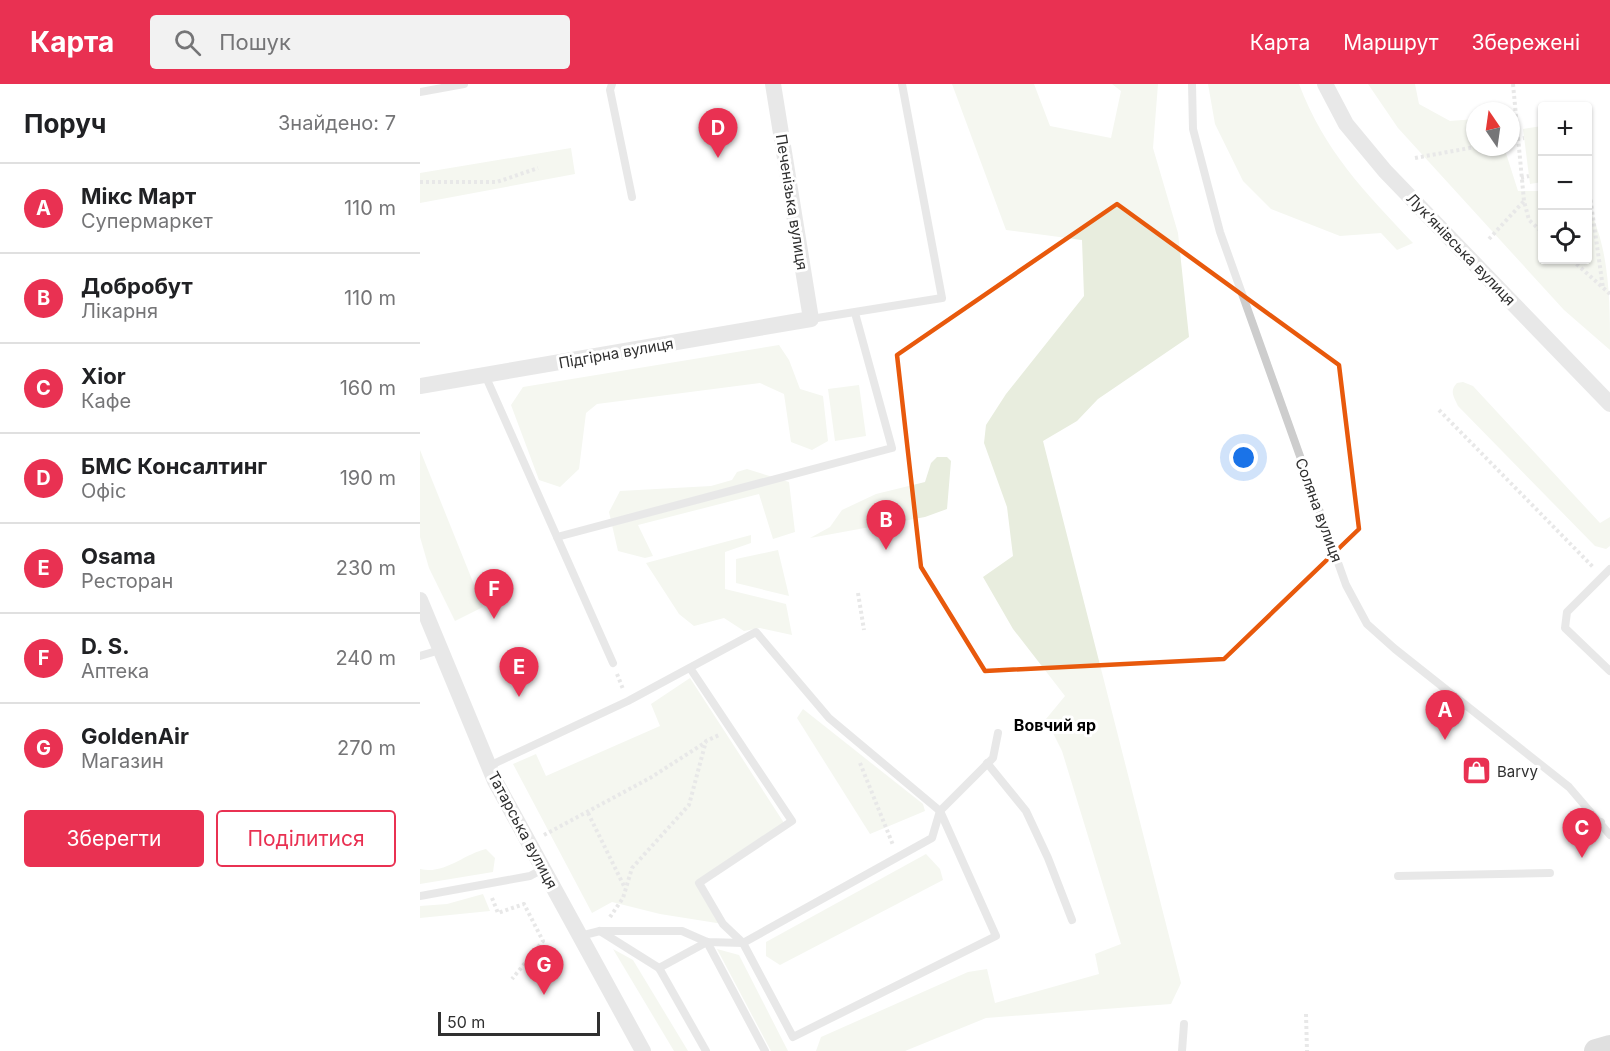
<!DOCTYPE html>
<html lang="uk">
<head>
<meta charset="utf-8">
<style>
	:root { --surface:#fff; --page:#f2f2f2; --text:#202124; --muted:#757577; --line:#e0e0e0; --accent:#e93152 }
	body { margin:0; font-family:Inter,sans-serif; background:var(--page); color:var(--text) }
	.controls { position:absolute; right:18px; top:18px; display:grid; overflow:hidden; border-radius:6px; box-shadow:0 2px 4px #0004 }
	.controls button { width:54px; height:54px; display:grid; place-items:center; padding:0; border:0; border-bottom:2px solid var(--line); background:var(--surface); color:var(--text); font:30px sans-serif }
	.compass { position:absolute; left:1046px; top:18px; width:54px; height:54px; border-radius:50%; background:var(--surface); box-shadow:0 2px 4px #0004; rotate:347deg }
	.scale { position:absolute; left:18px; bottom:15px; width:162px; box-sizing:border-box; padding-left:6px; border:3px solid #303030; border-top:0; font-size:16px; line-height:21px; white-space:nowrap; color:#303030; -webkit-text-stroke:4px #fff; paint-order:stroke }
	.you { position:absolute; left:824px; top:374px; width:21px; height:21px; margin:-15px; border:4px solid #fff; border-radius:50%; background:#1a73e8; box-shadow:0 0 0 9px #1a73e833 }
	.badge { display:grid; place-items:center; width:39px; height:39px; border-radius:50%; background:var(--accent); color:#fff; font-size:20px; font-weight:700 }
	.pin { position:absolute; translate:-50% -50px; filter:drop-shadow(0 2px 3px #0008) }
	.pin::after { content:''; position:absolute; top:32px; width:21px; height:18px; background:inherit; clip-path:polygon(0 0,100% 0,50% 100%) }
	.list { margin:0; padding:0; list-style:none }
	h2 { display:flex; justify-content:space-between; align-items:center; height:78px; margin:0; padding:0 24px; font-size:26px }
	h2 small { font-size:20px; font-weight:400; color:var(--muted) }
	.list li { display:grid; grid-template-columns:39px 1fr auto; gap:18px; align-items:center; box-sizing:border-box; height:90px; padding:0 24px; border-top:2px solid var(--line) }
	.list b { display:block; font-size:22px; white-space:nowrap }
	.list p { margin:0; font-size:20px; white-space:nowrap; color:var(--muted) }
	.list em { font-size:20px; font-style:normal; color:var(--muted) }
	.actions { display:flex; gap:12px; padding:18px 24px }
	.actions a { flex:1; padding:14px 0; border:2px solid var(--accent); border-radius:6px; text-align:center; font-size:21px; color:var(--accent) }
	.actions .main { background:var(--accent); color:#fff }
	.icon { flex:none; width:33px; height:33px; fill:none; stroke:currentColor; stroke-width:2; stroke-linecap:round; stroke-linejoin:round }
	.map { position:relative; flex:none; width:1190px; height:967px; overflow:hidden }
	header { display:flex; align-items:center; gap:36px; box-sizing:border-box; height:84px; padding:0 30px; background:var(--accent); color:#fff }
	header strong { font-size:28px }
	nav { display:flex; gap:33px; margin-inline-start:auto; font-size:21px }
	.search { width:420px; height:54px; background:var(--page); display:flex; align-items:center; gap:15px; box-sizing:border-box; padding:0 21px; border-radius:6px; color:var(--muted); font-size:22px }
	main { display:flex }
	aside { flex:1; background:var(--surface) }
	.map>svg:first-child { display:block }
</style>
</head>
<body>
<header>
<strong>Карта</strong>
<div class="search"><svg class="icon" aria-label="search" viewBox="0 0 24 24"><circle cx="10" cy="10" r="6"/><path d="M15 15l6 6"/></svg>Пошук</div>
<nav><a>Карта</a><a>Маршрут</a><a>Збережені</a></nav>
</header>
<main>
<aside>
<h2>Поруч<small>Знайдено: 7</small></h2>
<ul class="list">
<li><span class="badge">A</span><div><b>Мікс Март</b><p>Супермаркет</p></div><em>110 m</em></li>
<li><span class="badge">B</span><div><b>Добробут</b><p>Лікарня</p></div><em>110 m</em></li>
<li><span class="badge">C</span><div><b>Xior</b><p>Кафе</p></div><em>160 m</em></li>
<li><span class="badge">D</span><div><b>БМС Консалтинг</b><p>Офіс</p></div><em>190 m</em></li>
<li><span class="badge">E</span><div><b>Osama</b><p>Ресторан</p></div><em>230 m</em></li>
<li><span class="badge">F</span><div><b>D. S.</b><p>Аптека</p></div><em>240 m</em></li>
<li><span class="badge">G</span><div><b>GoldenAir</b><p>Магазин</p></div><em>270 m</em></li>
</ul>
<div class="actions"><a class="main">Зберегти</a><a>Поділитися</a></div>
</aside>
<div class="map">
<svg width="1190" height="967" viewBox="0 0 1190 967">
	<rect width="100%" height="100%" fill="#fff"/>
	<g fill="#e8edde">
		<path d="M532,0H614L630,42L691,54L701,7L692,0H738L733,64L758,149L769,253L678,315L657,337L623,357L761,899L751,920L566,934L485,967H396L401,953L548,888L567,885L575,919L679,890L675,870L701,860L642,667L626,635L645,612L593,545L563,493L593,472L587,423L564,359L566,341L586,310L664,212L662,156L586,146Z"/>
		<path d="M788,0H879C905,68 944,107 993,159L977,166L961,149L920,152L851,125L823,97L795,40Z"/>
		<path d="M948,0H995L999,20L1030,37L1055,35V63H1084L1098,107H1122V176H1168V123C1190,165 1190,219 1190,266L1144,226L978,44Z"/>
		<path d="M1122,42V98L1110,100L1103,45Z"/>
		<path d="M151,64L155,90L0,119V89Z"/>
		<path d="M359,261L369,276L380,305L403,312L408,357L392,366L371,358L364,310L340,299L177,320L166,329L159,385L140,403L119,396L91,321L103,303Z"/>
		<path d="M1043,298L1053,302L1180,439L1190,433V462L1186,465L1175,462L1038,322C1034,313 1029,307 1037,299Z"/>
		<path d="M439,301L446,352L415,357L408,305Z"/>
		<path d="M0,366L63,523L35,537L9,484L0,453Z"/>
		<path d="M517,373H527L531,377L527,425L505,433L390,454L410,443L422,426L456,410L505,398L511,379Z"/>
		<path d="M327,385L369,398L375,448L353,455L339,410L218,441L233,472L225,474L198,467L189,428L200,407L291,402L312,396L317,388Z"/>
		<path d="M331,451V459L305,468V505L366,520L372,551L340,544L324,547L304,534L274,542L259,530L226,479Z"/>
		<path d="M358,466L369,512L316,499V475Z"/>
		<path d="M270,594L366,742L280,799L303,840L240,830L192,818L172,829L93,680L116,670L126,692L240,642L231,620Z"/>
		<path d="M383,625L503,720L505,727L450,750L377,634Z"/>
		<path d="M66,765L75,774L73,788L0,800V785C24,791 44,770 66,765Z"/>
		<path d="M506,770L520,785L523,796L360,881L346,872V858Z"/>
		<path d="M63,810L70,827L0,834V822L27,820Z"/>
		<path d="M193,865L213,876L268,967H254Z"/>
		<path d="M297,865L319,871L368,967H351Z"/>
	</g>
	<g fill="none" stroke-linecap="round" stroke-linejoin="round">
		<g stroke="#cdcdcd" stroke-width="4" stroke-dasharray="3 3" stroke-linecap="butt">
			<path d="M1093,0L1104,117L1109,136L1122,148"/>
			<path d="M1091,56L1104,54"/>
			<path d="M995,74L1055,63"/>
			<path d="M1101,94L1109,92"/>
			<path d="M0,98H77L118,84"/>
			<path d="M1168,98L1183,204"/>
			<path d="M1069,155L1104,117"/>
			<path d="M1152,176L1190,210"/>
			<path d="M1019,326L1174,484"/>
			<path d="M466,455L467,459"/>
			<path d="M438,509L444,546"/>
			<path d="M197,590L203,605"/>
			<path d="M440,679L473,761"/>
			<path d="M168,729L205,804"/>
			<path d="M124,751L230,694L286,658"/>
			<path d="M72,814L78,829L104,820L123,857L92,895"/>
			<path d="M190,833L203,814L212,784L269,721L286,657L299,651"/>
			<path d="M886,930L887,967"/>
		</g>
		<g stroke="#cdcdcd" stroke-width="8">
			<path d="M192,0L190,6L212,113"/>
			<path d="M772,0L773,45L800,148L926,501L947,540L975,565L1149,703L1190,751"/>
			<path d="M0,8L44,0"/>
			<path d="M391,235L522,214L482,0"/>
			<path d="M65,291L193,579"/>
			<path d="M137,453L472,364L435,229"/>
			<path d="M1190,485L1147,528L1145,544L1190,587"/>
			<path d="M0,572L20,566"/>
			<path d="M567,679L606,727L628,774L652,836"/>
			<path d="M69,682L208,617L336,548L409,634L520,727L576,852L373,953L323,859L303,840L279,799L372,737L270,584"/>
			<path d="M1159,758L1181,738"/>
			<path d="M978,792L1130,789"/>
			<path d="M0,812L110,792L123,785"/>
			<path d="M180,847L239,884L286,967"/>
			<path d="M160,852L180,847H262L287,858L323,859L512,754L520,727L573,674L578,649"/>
			<path d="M239,884L287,858L345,967"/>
			<path d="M762,967L764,940"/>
		</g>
		<g stroke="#cdcdcd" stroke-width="16">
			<path d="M905,0L926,40L965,87L1190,320"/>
			<path d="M0,302L391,235L353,0"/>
			<path d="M0,516L75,697L223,967"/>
		</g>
		<path stroke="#bababa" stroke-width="24" d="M1176,967L1190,963"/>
	</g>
	<path d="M0 0H1190V967H0ZM697,120L919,281L939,445L804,575L565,587L501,483L477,271Z" fill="#fff" fill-opacity=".55" fill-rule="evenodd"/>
	<path fill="none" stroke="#e8590c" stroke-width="4.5" stroke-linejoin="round" d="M697,120L919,281L939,445L804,575L565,587L501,483L477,271Z"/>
	<defs>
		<symbol id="shop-square" viewBox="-11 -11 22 22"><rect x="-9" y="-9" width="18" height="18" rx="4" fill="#e93152" stroke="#fff"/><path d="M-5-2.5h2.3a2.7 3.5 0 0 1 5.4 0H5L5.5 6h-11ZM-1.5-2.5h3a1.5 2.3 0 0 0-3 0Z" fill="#fff"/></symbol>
	</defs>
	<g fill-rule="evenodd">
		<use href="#shop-square" x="1040" y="670" width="33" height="33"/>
	</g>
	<g text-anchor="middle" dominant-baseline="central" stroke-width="6" stroke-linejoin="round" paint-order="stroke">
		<g font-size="15" fill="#303030" stroke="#fff">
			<text transform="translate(372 118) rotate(81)">Печенізька вулиця</text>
			<text transform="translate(1041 165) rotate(46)">Лукʼянівська вулиця</text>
			<text transform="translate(196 269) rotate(-10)">Підгірна вулиця</text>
			<text transform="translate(899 426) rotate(70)">Соляна вулиця</text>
			<text transform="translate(103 746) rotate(62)">Татарська вулиця</text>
		</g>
		<g font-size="15" fill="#303030" stroke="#fff" text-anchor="start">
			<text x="1077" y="687">Barvy</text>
		</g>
		<g font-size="16" font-weight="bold" fill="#000" stroke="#fff">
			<text x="635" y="641">Вовчий яр</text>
		</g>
	</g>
</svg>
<div class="controls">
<button>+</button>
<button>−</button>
<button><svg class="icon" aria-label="locate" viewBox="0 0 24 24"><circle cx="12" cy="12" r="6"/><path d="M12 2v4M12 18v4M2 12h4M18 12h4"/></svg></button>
</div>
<svg class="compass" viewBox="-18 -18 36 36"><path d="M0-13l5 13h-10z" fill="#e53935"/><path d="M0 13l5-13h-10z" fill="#757577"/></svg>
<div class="scale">50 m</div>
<div class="you"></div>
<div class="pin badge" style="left:1025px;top:656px">A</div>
<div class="pin badge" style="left:466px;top:466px">B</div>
<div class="pin badge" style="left:1162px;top:774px">C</div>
<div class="pin badge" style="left:298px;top:74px">D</div>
<div class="pin badge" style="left:99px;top:613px">E</div>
<div class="pin badge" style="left:74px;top:535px">F</div>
<div class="pin badge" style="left:124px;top:911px">G</div>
</div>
</main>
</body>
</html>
